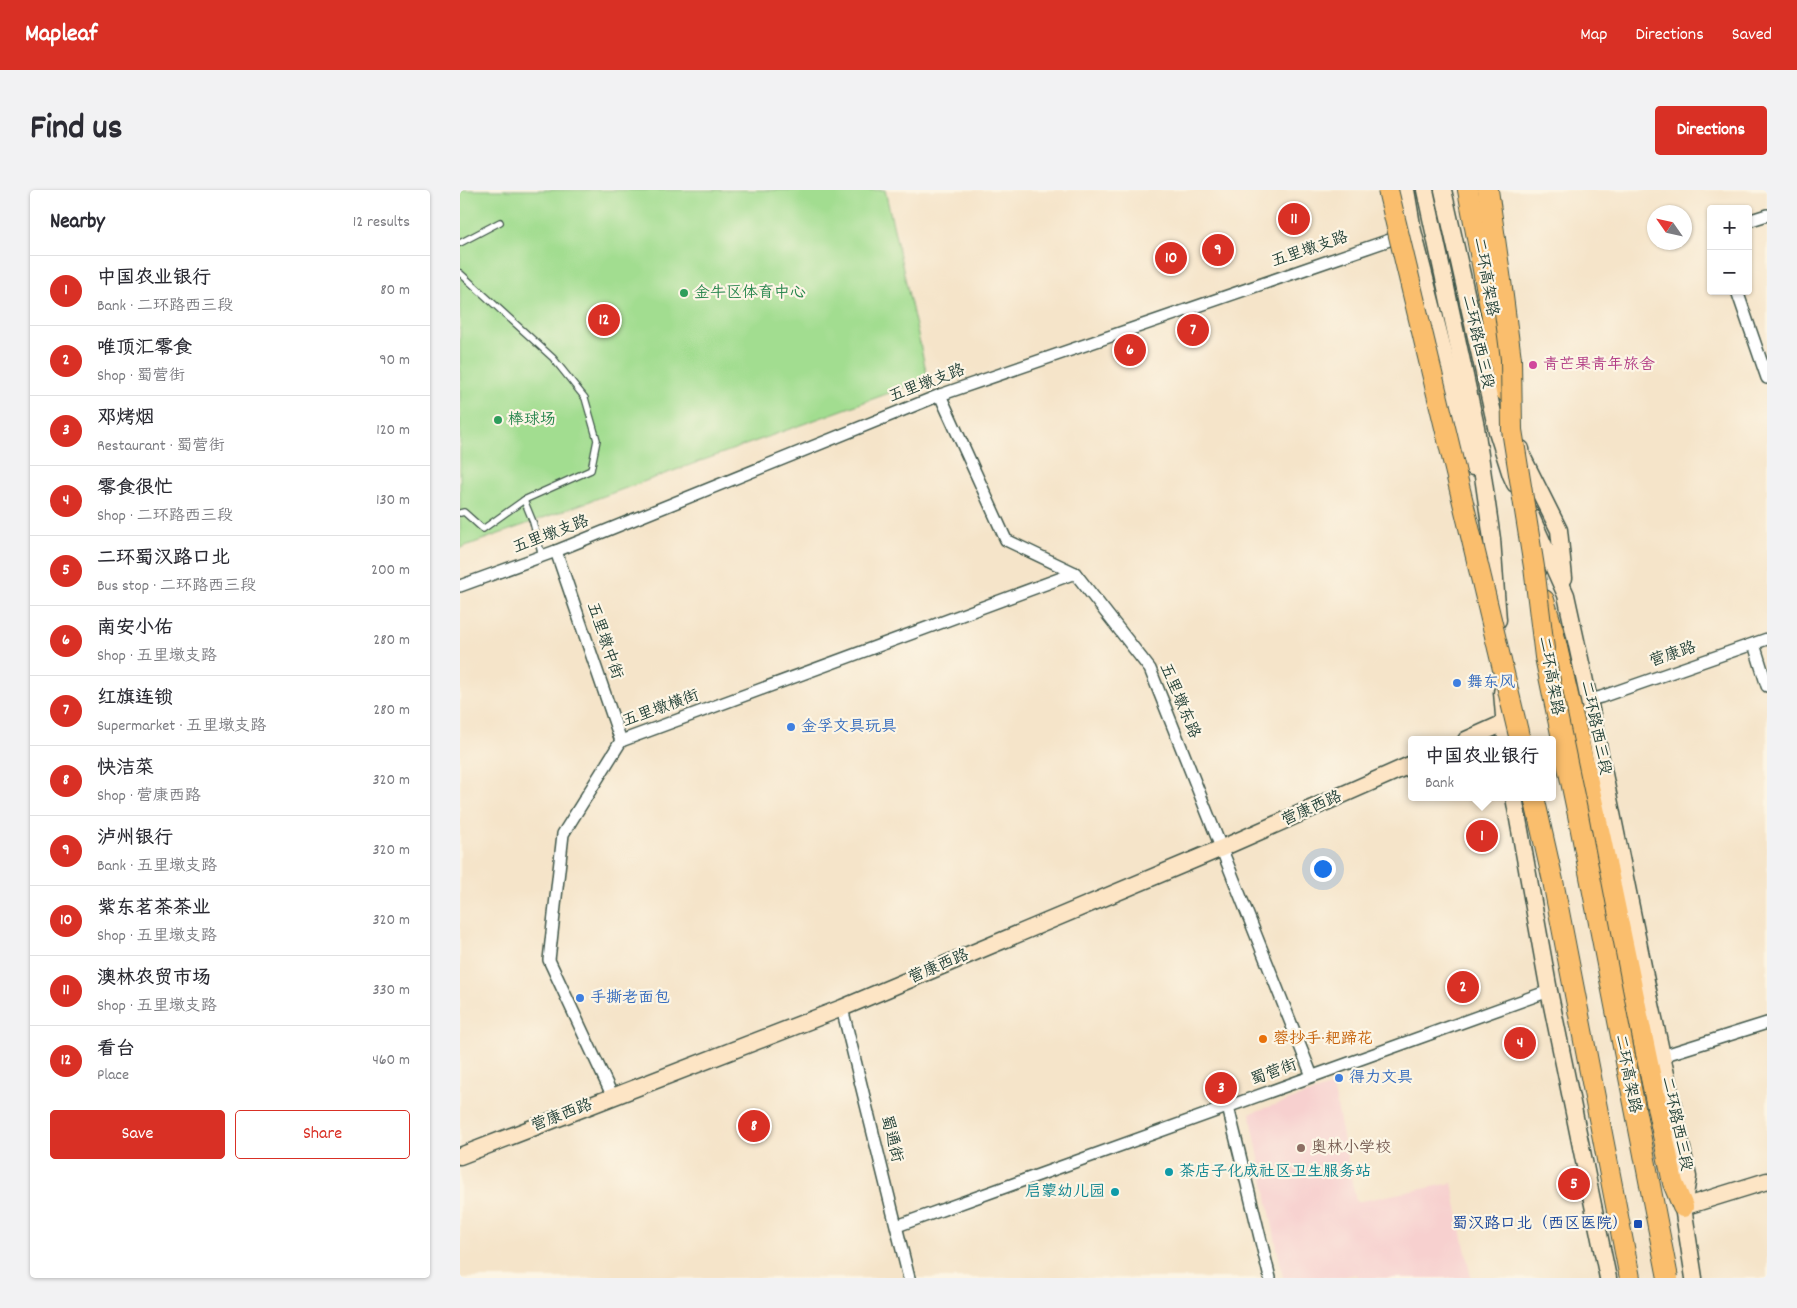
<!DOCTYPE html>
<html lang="en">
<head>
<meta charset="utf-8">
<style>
	:root { --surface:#fff; --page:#f2f2f3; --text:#2b2b33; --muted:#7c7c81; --line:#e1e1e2; --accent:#d93025 }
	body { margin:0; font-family:Dekko,"LXGW WenKai TC",sans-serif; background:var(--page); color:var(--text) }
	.controls { position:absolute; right:15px; top:15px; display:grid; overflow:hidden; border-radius:5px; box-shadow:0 1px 4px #0004 }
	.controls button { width:45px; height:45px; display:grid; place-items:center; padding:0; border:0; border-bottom:1px solid var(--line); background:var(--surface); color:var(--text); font:25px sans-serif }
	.compass { position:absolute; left:1187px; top:15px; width:45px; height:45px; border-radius:50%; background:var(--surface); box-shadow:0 1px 4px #0004; rotate:304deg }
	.you { position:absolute; left:862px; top:678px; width:18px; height:18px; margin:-12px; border:4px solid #fff; border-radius:50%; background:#1a73e8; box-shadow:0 0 0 8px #1a73e833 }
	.badge { display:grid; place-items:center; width:32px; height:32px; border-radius:50%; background:var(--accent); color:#fff; font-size:16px; font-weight:700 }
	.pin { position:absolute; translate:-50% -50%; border:2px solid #fff; box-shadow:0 1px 5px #0006 }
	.popup { position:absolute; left:948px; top:546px; width:148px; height:65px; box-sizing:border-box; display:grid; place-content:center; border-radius:5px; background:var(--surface); filter:drop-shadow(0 1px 4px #0005); font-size:16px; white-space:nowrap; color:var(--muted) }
	.popup b { font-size:19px; color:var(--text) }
	.popup::after { content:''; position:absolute; left:50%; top:100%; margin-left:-10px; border:10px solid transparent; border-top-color:var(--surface) }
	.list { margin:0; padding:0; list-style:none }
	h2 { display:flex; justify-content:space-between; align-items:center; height:65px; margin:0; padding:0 20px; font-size:21px }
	h2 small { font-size:16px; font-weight:400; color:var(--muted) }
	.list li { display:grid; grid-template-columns:32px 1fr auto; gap:15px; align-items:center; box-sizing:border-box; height:70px; padding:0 20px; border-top:1px solid var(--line) }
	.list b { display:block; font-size:19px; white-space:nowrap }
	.list p { margin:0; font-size:16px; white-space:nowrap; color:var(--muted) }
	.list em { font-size:16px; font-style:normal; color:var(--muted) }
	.actions { display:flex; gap:10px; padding:15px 20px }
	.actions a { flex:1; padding:11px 0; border:1px solid var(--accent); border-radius:5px; text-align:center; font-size:18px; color:var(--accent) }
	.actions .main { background:var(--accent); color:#fff }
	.map { position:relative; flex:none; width:1307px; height:1088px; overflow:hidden; border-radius:5px }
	header { display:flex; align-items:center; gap:30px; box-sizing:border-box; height:70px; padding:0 25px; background:var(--accent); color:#fff }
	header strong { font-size:24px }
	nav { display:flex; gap:28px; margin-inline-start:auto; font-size:18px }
	.intro { display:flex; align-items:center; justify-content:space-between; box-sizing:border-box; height:120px; padding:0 30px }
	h1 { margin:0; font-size:35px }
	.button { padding:12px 22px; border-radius:5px; background:var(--accent); color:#fff; font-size:18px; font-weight:700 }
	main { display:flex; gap:30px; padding:0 30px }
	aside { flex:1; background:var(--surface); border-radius:5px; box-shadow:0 1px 4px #0004 }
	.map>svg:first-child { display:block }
</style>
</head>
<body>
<header>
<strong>Mapleaf</strong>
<nav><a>Map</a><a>Directions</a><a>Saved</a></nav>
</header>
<div class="intro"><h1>Find us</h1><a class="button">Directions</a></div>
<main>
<aside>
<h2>Nearby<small>12 results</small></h2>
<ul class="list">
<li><span class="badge">1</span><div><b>中国农业银行</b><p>Bank · 二环路西三段</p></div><em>80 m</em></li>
<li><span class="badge">2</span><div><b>唯顶汇零食</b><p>Shop · 蜀营街</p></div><em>90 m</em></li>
<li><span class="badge">3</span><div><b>邓烤烟</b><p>Restaurant · 蜀营街</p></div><em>120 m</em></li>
<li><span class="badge">4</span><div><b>零食很忙</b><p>Shop · 二环路西三段</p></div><em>130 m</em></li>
<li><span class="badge">5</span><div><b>二环蜀汉路口北</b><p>Bus stop · 二环路西三段</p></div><em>200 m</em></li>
<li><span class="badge">6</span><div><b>南安小佑</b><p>Shop · 五里墩支路</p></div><em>280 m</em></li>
<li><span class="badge">7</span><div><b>红旗连锁</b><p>Supermarket · 五里墩支路</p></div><em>280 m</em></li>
<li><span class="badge">8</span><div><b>快洁菜</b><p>Shop · 营康西路</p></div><em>320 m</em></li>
<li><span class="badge">9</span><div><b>泸州银行</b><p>Bank · 五里墩支路</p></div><em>320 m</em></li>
<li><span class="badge">10</span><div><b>紫东茗茶茶业</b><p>Shop · 五里墩支路</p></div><em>320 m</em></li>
<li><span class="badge">11</span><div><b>澳林农贸市场</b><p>Shop · 五里墩支路</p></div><em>330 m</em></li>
<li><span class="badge">12</span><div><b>看台</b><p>Place</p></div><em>460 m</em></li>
</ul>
<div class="actions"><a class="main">Save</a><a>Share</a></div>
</aside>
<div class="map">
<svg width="1307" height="1088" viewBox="0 0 1307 1088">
	<rect width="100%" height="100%" fill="#fcf5e5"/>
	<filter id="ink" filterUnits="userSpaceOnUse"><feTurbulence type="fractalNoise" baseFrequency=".02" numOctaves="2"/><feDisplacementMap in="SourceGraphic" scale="10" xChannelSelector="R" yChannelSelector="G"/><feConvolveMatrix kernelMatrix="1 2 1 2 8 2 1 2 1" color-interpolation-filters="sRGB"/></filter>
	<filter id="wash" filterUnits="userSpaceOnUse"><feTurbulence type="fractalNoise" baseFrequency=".0096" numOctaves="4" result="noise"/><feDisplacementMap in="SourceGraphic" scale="20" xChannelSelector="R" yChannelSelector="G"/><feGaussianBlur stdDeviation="1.12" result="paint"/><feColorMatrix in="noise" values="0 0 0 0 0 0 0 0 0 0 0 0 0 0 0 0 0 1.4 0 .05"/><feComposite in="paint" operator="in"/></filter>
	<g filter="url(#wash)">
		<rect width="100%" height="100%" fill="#f5e4c9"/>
		<path fill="#f7d0cf" d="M873,896L896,1012L992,993L1011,1088H898L897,1084L877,1088H823L790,923Z"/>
		<path fill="#a2dd90" stroke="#608d62" d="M0,0H425L468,189L0,358Z"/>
	</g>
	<g filter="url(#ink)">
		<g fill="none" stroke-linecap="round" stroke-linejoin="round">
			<defs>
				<g id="lane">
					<path d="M0,53L40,32"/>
					<path d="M0,83L93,168L125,208L137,250L131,280L64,310L73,332L82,366"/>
					<path d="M0,323L4,322L23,339L64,310"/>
				</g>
				<g id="street">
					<path d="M1288,31L1307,25"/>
					<path d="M1277,101L1307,188"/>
					<path d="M480,205L546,350L615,383L690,479L852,886"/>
					<path d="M96,361L161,551"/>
					<path d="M0,396L96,361L480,205L944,45"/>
					<path d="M1294,454L1307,496"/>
					<path d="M1129,510L1141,507L1307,449"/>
					<path d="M382,818L449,1088"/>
					<path d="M1202,866L1307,833"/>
					<path d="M153,907L89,770L103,644L161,551L615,383"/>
					<path d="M768,917L810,1088"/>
					<path d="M437,1036L1089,801"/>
				</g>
				<g id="secondary">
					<path d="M946,0L953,41L1013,277"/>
					<path d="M965,0L1016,237L1032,349L1038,430"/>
					<path d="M983,0L1037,241L1051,285L1055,294"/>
					<path d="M1061,259L1062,266L1099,340L1104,388"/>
					<path d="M1069,322L1106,405L1129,510L1186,791L1228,987L1223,1017L1234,1088"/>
					<path d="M1042,502L1046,550"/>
					<path d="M1006,550L1044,533"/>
					<path d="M1054,607L1089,801L1148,1088"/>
					<path d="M0,966L382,818L762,658L952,574"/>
					<path d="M1223,1017L1307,991"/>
				</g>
				<g id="highway">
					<path d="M1008,0L1046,202"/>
					<path d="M1028,0L1041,91"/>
					<path d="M1084,410L1093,440L1141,649L1213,993L1223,1017"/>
					<path d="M1074,607L1093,691L1170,1088"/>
				</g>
			</defs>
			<use href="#lane" stroke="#3f564a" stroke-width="8"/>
			<use href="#street" stroke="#3f564a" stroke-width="14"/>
			<use href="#secondary" stroke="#3f564a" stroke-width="19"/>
			<use href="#highway" stroke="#3f564a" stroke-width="22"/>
			<use href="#lane" stroke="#fff" stroke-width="5.5"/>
			<use href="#street" stroke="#fff" stroke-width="11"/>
			<use href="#secondary" stroke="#fde5c5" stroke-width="16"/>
			<use href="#highway" stroke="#fabe6d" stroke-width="20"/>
			<defs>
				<g id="highway-bridge">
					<path d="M928,0L1060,550"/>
					<path d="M1041,91L1051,169L1052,240L1074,377L1085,467L1118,625L1208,1088"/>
				</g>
			</defs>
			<use href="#highway-bridge" stroke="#3f564a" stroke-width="22" stroke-linecap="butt"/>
			<use href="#highway-bridge" stroke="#fabe6d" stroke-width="20"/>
		</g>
	</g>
	<g fill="#2e9e5b" stroke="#fcf5e5" stroke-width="2">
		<circle cx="224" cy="103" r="5"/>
		<circle cx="38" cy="230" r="5"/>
	</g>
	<circle fill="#d1479c" stroke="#fcf5e5" stroke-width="2" cx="1073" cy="175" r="5"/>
	<g fill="#3f7fe0" stroke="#fcf5e5" stroke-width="2">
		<circle cx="997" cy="493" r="5"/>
		<circle cx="331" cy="537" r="5"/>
		<circle cx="120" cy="808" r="5"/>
		<circle cx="879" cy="888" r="5"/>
	</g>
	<circle fill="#e8710a" stroke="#fcf5e5" stroke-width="2" cx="803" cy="849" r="5"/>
	<circle fill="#8d6e63" stroke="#fcf5e5" stroke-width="2" cx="841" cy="958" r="5"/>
	<g fill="#0f9aa8" stroke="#fcf5e5" stroke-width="2">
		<circle cx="709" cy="982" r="5"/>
		<circle cx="655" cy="1002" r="5"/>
	</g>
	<rect fill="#1a4fb4" stroke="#fcf5e5" stroke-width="2" x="1173" y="1029" width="10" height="10" rx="2.5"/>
	<g text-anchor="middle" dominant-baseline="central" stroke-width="4.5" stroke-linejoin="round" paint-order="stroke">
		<g font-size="16" fill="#1f3d34" stroke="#fcf5e5">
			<text transform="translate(850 60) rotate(-19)">五里墩支路</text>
			<text transform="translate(1025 87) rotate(80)">二环高架路</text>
			<text transform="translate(1017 152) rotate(77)">二环路西三段</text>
			<text transform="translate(467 194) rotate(-21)">五里墩支路</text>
			<text transform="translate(91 345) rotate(-21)">五里墩支路</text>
			<text transform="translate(144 451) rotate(71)">五里墩中街</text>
			<text transform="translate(1213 465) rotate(-19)">营康路</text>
			<text transform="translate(1090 486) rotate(80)">二环高架路</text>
			<text transform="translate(719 511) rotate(67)">五里墩东路</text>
			<text transform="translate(201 519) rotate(-20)">五里墩横街</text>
			<text transform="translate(1135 538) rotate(78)">二环路西三段</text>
			<text transform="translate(852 619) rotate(-24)">营康西路</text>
			<text transform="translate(479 777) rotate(-23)">营康西路</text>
			<text transform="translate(814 883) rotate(-20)">蜀营街</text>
			<text transform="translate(1167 884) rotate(79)">二环高架路</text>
			<text transform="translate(102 926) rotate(-21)">营康西路</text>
			<text transform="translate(1216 934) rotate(78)">二环路西三段</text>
			<text transform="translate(431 949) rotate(76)">蜀通街</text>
		</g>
		<g font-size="16" fill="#27864d" stroke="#fcf5e5" text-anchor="start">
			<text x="234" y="103">金牛区体育中心</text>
			<text x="48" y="230">棒球场</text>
		</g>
		<g font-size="16" fill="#b23c85" stroke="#fcf5e5" text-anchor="start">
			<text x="1083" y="175">青芒果青年旅舍</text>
		</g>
		<g font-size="16" fill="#366cbe" stroke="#fcf5e5" text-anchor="start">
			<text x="1007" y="493">舞东风</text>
			<text x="341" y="537">金孚文具玩具</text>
			<text x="130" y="808">手撕老面包</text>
			<text x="889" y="888">得力文具</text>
		</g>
		<g font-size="16" fill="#c56008" stroke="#fcf5e5" text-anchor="start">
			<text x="813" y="849">蓉抄手·耙蹄花</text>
		</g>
		<g font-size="16" fill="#785e54" stroke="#fcf5e5" text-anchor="start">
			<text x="851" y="958">奥林小学校</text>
		</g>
		<g font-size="16" fill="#0d838f" stroke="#fcf5e5" text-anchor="start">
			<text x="719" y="982">茶店子化成社区卫生服务站</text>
			<text x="645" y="1002" text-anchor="end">启蒙幼儿园</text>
		</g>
		<g font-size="16" fill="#164399" stroke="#fcf5e5" text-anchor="end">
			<text x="1168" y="1034">蜀汉路口北（西区医院）</text>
		</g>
	</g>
</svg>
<div class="controls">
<button>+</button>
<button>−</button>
</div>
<svg class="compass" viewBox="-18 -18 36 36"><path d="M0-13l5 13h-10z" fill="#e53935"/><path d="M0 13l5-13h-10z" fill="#7c7c81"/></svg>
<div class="you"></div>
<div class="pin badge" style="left:1022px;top:646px">1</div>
<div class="popup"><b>中国农业银行</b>Bank</div>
<div class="pin badge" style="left:1003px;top:797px">2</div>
<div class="pin badge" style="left:761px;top:898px">3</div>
<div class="pin badge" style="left:1060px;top:853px">4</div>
<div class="pin badge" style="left:1114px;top:994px">5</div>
<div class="pin badge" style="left:670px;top:160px">6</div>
<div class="pin badge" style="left:733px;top:140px">7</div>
<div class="pin badge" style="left:294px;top:936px">8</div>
<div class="pin badge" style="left:758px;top:60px">9</div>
<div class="pin badge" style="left:711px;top:68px">10</div>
<div class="pin badge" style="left:834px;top:29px">11</div>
<div class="pin badge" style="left:144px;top:130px">12</div>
</div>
</main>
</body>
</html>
